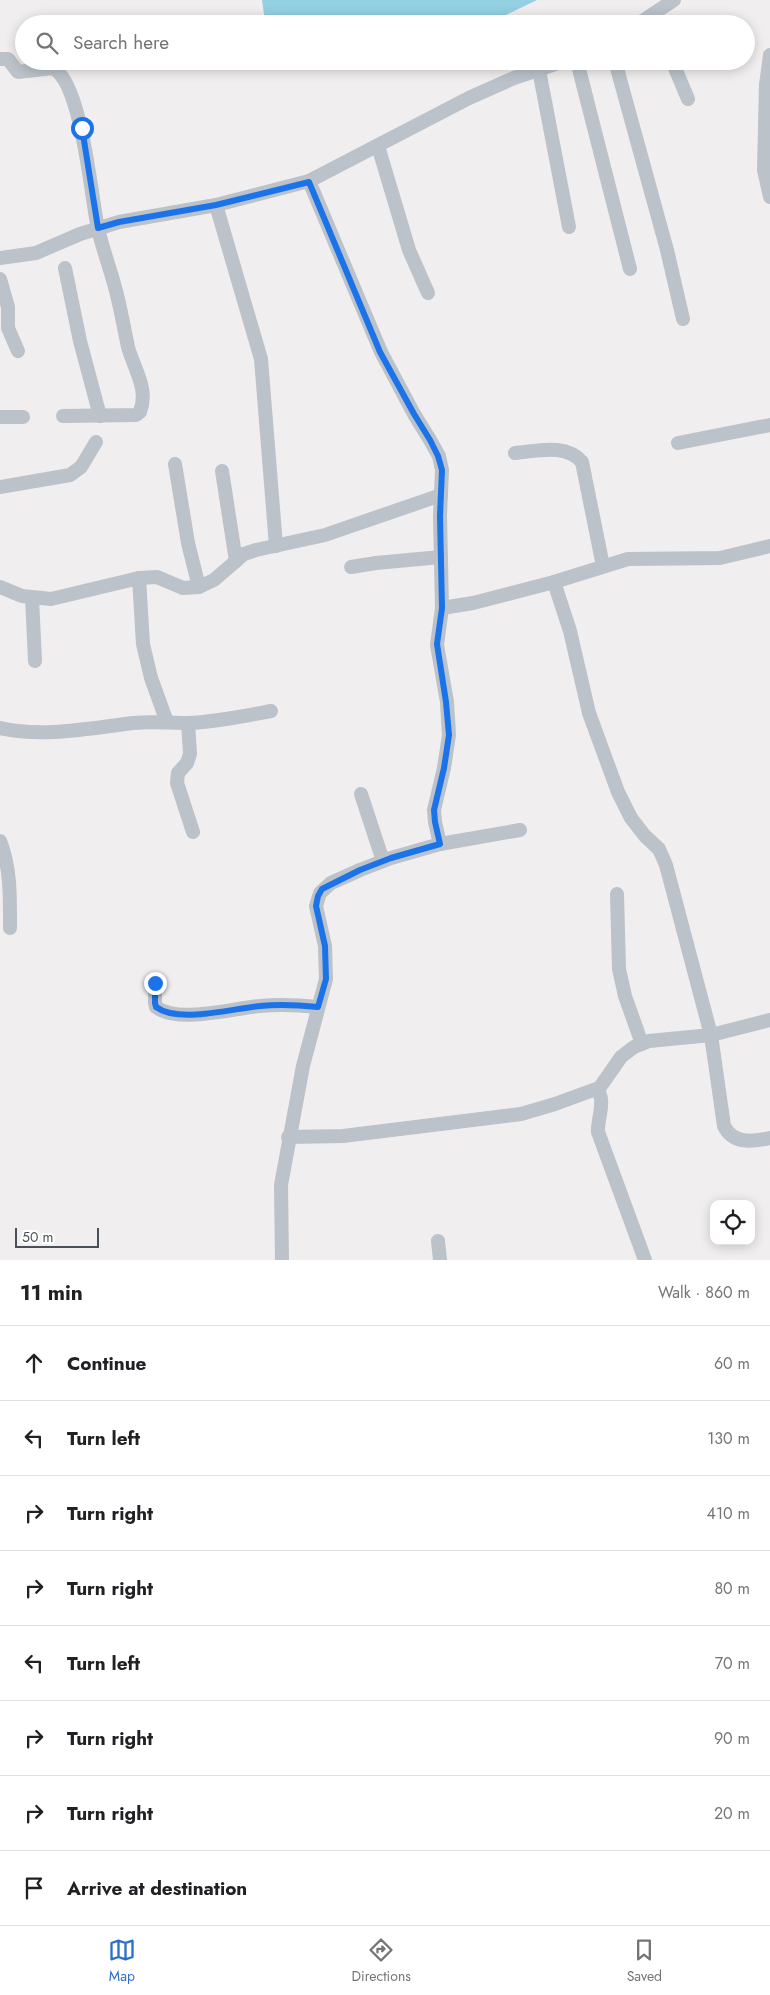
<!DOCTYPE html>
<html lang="en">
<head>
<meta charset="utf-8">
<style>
	:root { --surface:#fff; --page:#f6f6f6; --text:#202124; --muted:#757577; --line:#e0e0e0; --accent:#2c6ecc }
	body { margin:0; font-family:Jost,sans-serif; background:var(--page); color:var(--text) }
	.controls { position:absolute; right:15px; bottom:15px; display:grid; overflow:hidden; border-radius:10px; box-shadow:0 2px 12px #0003 }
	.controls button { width:45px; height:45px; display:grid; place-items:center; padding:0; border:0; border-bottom:1px solid var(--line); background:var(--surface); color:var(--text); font:25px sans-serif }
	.scale { position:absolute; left:15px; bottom:12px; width:84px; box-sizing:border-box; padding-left:5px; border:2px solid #485159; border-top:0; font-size:14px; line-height:18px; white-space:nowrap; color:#485159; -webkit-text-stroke:4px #fff; paint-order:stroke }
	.stop { position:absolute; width:15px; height:15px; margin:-11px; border:4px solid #1a73e8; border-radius:50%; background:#fff }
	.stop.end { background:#1a73e8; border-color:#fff; box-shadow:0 1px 5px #0008 }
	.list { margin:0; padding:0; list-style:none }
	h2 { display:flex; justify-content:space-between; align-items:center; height:65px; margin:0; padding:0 20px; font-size:21px }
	h2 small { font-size:16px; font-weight:400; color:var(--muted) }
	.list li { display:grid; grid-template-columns:32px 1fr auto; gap:15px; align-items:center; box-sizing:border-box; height:75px; padding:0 20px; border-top:1px solid var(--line) }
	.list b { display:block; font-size:19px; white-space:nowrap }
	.list em { font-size:16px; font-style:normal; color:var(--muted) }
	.icon { flex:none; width:28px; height:28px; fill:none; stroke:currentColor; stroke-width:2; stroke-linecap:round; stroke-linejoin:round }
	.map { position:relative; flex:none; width:770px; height:1260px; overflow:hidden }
	.search { position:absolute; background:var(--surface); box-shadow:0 2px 12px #0003; left:15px; right:15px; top:15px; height:55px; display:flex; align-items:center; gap:12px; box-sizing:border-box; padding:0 18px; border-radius:28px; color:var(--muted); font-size:19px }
	.sheet { height:665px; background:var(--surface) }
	nav { display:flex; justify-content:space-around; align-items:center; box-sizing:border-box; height:70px; border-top:1px solid var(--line); background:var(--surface); font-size:14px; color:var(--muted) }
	nav a { display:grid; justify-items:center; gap:2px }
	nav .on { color:var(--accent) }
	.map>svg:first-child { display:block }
</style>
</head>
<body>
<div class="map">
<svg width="770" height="1260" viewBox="0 0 770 1260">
	<rect width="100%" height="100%" fill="#f0eeee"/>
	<path fill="#92d0e2" d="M262,0H537L487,24H274L265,21Z"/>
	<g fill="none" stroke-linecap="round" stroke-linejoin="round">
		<g stroke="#bbc2c9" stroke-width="14">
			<path d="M638,24L674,0"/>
			<path d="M770,55L766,85L764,170L770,197"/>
			<path d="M0,59H8L18,72L53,68C82,83 91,197 98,229C103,250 111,271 116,291C121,310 124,328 128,347C134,369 149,389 140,412L136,415L63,416"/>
			<path d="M577,61L630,269"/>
			<path d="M615,61L667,250L683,319"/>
			<path d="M672,61L688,99"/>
			<path d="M539,70L569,227"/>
			<path d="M378,146L409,250L428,293"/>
			<path d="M309,181L381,352L414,414L430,440L439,456L442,470L440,516L442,608L437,645L447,702L449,735L444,768L434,810L435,822L440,844"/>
			<path d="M216,205L261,359L276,546"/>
			<path d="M0,258L36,253L80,234L119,222L216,205L309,181L469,98L514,78L564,61"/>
			<path d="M65,268L80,341L100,416"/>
			<path d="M0,279L8,307V328L18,351"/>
			<path d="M0,417H23"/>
			<path d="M678,443L770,425"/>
			<path d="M515,453C537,451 566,443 582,462L603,566"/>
			<path d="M175,464L188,543L199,587"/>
			<path d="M222,471L236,561"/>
			<path d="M0,487L70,475L81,467L96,442"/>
			<path d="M351,567L376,563L441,557"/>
			<path d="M139,578L143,644L151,678L167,722"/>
			<path d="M554,582L570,631L589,713L618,792L631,818L645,836L659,849L666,865L711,1035L724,1126C733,1144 752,1142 770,1138"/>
			<path d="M0,587L22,596L51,599L139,578L157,577L183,588L199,587L214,580L244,554L256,550L325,535L441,495"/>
			<path d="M32,598L35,661"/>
			<path d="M442,608L473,603L554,582L628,559L720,558L770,546"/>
			<path d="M188,723L190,754L187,763L178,773L177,783L193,832"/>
			<path d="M0,728C44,738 90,728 134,723C152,721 169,723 188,723C215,722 244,716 271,711"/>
			<path d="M361,794L383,861"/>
			<path d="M0,841C11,868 10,899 10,928"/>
			<path d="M617,894L619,969L625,996L642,1044"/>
			<path d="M155,983V1003L156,1007C178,1024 234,1008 260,1006C279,1004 299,1005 318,1007"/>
			<path d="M598,1090L621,1057L634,1047L649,1041L711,1035L770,1020"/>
			<path d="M288,1137L343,1136L521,1114L555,1104L596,1089C607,1098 597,1120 598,1132L645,1260"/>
			<path d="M438,1241L440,1260"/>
			<path d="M282,1260L281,1185L303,1066L326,979L325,946L316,906L320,893L331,883L360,870L391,858L440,844L520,830"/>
		</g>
	</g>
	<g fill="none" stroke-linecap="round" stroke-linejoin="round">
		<path stroke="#1a73e8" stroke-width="6" d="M82,128L98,228L119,222L216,205L309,182L380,352L414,414L430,440L438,456L442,470L440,516L442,608L437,644L446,702L449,735L444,768L434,810L435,822L440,844L391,858L360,870L322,889L318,896L316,906L325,946L326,979L318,1007C299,1005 279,1004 260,1006C234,1008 179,1024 156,1007L155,1003V983"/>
	</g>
</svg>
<div class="controls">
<button><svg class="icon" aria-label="locate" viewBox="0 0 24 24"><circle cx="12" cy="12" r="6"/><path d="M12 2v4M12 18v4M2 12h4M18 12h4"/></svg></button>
</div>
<div class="scale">50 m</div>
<div class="stop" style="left:82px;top:128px"></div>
<div class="stop end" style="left:155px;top:983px"></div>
<div class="search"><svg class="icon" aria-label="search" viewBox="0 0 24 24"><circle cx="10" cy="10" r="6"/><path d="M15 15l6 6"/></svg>Search here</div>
</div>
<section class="sheet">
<h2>11 min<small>Walk · 860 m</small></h2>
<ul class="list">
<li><svg class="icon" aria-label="ahead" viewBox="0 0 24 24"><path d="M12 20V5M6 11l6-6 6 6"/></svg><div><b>Continue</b></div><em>60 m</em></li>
<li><svg class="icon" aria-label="left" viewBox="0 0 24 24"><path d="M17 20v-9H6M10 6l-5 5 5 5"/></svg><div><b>Turn left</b></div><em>130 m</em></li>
<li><svg class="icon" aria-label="right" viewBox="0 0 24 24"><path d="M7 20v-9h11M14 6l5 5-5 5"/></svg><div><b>Turn right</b></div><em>410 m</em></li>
<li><svg class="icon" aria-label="right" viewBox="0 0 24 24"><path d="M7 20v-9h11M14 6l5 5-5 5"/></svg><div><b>Turn right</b></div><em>80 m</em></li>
<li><svg class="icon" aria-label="left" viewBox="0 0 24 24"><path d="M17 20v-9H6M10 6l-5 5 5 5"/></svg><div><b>Turn left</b></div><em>70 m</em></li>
<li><svg class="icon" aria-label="right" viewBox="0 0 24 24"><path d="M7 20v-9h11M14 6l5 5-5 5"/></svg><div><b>Turn right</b></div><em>90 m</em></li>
<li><svg class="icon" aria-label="right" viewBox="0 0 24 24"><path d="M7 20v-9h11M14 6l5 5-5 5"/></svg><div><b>Turn right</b></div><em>20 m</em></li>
<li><svg class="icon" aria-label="arrive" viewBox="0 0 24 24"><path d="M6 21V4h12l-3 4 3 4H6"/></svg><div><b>Arrive at destination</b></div></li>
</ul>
</section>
<nav>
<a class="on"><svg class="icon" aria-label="map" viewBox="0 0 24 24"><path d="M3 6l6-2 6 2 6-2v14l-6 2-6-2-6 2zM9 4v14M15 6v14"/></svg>Map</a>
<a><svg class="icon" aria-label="directions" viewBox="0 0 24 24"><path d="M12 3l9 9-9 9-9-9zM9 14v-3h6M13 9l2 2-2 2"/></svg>Directions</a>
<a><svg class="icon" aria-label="saved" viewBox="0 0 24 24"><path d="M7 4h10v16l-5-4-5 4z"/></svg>Saved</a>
</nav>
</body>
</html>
